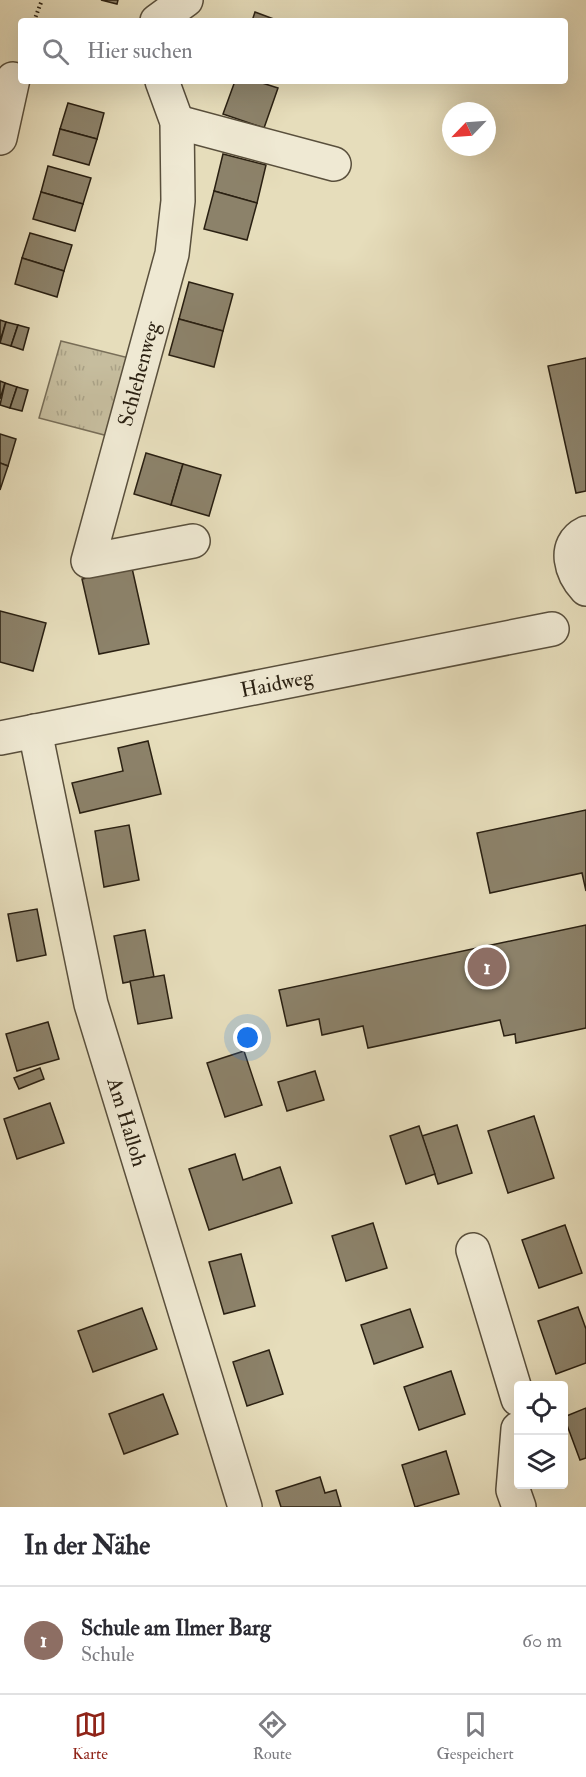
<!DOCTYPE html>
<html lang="de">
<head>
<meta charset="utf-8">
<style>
	:root { --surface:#fff; --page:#f7f7f7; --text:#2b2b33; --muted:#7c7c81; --line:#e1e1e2; --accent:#8f2418 }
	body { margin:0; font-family:"IM FELL Double Pica",serif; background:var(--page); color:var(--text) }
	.controls { position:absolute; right:18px; bottom:18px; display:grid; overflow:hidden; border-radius:6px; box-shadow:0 6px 24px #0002 }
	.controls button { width:54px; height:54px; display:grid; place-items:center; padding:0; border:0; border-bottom:2px solid var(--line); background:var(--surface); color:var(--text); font:30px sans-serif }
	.compass { position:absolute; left:442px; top:102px; width:54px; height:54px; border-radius:50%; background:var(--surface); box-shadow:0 6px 24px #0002; rotate:245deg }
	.you { position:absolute; left:248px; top:1038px; width:21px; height:21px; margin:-15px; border:4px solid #fff; border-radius:50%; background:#1a73e8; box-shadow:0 0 0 9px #1a73e833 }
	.badge { display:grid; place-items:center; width:39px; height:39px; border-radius:50%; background:var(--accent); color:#fff; font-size:20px; font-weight:700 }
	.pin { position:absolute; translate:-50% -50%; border:3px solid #fff; box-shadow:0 2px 6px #0006 }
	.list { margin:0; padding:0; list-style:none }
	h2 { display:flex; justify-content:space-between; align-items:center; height:78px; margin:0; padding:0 24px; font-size:26px }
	h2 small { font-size:20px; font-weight:400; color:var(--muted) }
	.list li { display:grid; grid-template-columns:39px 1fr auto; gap:18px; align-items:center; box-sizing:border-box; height:108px; padding:0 24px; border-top:2px solid var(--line) }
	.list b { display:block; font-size:22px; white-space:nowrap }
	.list p { margin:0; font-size:20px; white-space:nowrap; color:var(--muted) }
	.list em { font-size:20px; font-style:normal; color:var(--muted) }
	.icon { flex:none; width:33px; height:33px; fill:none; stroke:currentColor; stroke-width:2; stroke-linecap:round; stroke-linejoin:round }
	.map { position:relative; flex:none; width:586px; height:1507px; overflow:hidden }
	.search { position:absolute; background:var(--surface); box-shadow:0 6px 24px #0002; left:18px; right:18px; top:18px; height:66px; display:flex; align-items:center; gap:15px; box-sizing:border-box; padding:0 21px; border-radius:6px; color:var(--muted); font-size:22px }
	.sheet { height:186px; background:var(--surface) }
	nav { display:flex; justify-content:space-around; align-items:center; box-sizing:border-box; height:84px; border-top:2px solid var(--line); background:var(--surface); font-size:16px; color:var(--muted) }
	nav a { display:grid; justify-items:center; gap:3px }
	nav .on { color:var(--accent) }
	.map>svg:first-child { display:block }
</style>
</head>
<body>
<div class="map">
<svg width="586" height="1507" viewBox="0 0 586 1507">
	<defs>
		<pattern id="park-tufts" width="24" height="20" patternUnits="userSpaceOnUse" patternTransform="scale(1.5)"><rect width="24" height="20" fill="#c6bd9e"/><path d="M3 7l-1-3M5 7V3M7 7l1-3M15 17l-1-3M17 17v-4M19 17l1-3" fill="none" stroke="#aaa287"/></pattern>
	</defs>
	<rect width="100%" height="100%" fill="#e6ddbb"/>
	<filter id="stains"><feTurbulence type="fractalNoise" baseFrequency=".00333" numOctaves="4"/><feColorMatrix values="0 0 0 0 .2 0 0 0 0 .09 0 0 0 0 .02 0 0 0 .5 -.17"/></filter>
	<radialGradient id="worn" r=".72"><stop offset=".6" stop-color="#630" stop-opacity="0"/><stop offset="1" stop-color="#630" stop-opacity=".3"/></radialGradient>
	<path fill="url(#park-tufts)" stroke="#786e58" stroke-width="1.5" d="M61,341L133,359L112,437L39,418Z"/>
	<g fill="#8c826a" stroke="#2a2012" stroke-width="1.5">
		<path d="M101,0H118L117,4Z"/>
		<path d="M255,12L279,21H252Z"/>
		<path d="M235,81H256L278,88L264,128L223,114Z"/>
		<path d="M68,103L104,113L97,139L60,129Z"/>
		<path d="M60,129L97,139L89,165L53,155Z"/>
		<path d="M223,154L266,165L257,203L214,191Z"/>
		<path d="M48,166L91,178L83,204L41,192Z"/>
		<path d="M214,191L257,203L247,240L204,229Z"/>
		<path d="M41,192L83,204L75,231L33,219Z"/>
		<path d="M30,233L72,245L64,271L22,258Z"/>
		<path d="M22,258L64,271L57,297L15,284Z"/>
		<path d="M189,282L233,294L223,331L179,319Z"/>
		<path d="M179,319L223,331L214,367L169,355Z"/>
		<path d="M0,320L6,322L0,341Z"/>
		<path d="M6,322L18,325L11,346L0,343Z"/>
		<path d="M18,325L29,328L23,350L11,346Z"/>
		<path d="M586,358V491L576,493L548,366Z"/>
		<path d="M0,381L5,383L0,399Z"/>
		<path d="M5,383L17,387L10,408L0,405Z"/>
		<path d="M17,387L28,390L22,411L10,408Z"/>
		<path d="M0,434L16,439L8,466L0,463Z"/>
		<path d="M146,453L183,464L171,505L134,494Z"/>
		<path d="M0,463L8,466L0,490Z"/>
		<path d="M183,464L221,475L209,516L171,505Z"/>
		<path d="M132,568L149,644L99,654L82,579Z"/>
		<path d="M0,611L46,623L33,671L0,662Z"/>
		<path d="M148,741L161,794L80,813L72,783L123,771L118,748Z"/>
		<path d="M586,810V891L582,873L490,893L477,833Z"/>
		<path d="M129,825L139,880L104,887L95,831Z"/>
		<path d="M37,909L46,955L17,961L8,914Z"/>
		<path d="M586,925V1028L516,1043L515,1034L504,1036L500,1020L368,1048L363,1026L322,1035L319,1019L287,1026L279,990Z"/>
		<path d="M145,930L154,977L123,983L114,936Z"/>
		<path d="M164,975L172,1018L138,1024L130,981Z"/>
		<path d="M48,1022L59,1059L17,1071L6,1034Z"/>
		<path d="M244,1051L262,1105L225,1117L207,1063Z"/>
		<path d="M40,1068L44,1079L19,1089L14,1078Z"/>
		<path d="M315,1071L324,1100L287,1111L278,1082Z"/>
		<path d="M50,1103L64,1143L17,1159L4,1119Z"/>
		<path d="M534,1116L554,1178L508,1193L488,1131Z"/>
		<path d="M457,1125L472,1173L438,1184L422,1136Z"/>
		<path d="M419,1126L435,1174L406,1184L390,1136Z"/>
		<path d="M235,1154L243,1180L280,1167L292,1203L209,1230L189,1169Z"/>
		<path d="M373,1223L387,1268L346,1281L332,1236Z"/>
		<path d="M565,1225L582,1273L539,1288L522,1240Z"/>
		<path d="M241,1254L255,1306L224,1314L209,1262Z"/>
		<path d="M578,1307L586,1329V1363L556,1374L538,1321Z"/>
		<path d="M142,1308L157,1349L93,1372L78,1331Z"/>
		<path d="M410,1309L423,1347L374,1364L361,1325Z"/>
		<path d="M269,1350L283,1394L247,1406L233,1362Z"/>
		<path d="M451,1371L465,1414L419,1430L404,1387Z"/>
		<path d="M163,1394L178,1434L124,1454L109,1414Z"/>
		<path d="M586,1408V1458L580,1460L564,1417Z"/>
		<path d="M446,1451L459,1494L415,1507L402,1465Z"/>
		<path d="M320,1477L325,1493L336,1490L341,1507H281L276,1491Z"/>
	</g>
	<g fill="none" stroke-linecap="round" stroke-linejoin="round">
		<defs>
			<g id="minor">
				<path d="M157,21L186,0"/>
				<path d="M162,81L177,122L178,201L172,254L88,561L193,541"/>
				<path d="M177,122L334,164"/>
				<path d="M0,138L13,79"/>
				<path d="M586,533C561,545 572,574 586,589"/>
				<path id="s1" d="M35,731L91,1004L245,1507"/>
				<path id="s2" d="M0,738L552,629"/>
				<path d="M473,1250L518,1399"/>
				<path d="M518,1429L513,1490L519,1507"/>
			</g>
		</defs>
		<use href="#minor" stroke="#594f3c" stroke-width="36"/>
		<path stroke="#2a2012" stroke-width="4" stroke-dasharray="1.5 3" stroke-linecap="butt" d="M34,21L42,0"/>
		<use href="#minor" stroke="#efe9d3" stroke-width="33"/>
	</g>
	<g text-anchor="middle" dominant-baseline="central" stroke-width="4.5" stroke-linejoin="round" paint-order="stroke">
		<g font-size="21" fill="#2a2012" stroke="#efe9d3">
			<text transform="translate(139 374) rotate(-75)">Schlehenweg</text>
			<text stroke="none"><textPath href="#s2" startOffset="282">Haidweg</textPath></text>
			<text stroke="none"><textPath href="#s1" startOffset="402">Am Halloh</textPath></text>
		</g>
	</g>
	<rect width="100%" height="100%" filter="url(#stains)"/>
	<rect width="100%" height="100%" fill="url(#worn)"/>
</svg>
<div class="controls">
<button><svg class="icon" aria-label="locate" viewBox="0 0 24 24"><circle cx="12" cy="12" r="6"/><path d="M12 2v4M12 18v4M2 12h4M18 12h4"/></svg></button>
<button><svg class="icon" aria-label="layers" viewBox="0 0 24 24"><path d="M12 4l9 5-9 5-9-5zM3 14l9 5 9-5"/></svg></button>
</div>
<svg class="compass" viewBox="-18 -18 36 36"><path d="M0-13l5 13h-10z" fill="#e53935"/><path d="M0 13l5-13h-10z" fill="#7c7c81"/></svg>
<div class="you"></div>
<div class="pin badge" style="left:487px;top:967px;background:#8d6e63">1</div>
<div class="search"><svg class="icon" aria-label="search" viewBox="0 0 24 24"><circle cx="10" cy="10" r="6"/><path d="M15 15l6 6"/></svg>Hier suchen</div>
</div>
<section class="sheet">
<h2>In der Nähe<small></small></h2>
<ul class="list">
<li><span class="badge" style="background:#8d6e63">1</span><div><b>Schule am Ilmer Barg</b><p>Schule</p></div><em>60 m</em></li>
</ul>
</section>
<nav>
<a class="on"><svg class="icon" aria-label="map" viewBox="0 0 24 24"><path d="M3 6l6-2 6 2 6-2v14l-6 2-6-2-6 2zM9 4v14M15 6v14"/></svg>Karte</a>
<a><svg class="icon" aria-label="directions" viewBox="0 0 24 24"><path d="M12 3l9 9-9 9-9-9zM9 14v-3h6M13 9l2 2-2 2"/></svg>Route</a>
<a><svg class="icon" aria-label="saved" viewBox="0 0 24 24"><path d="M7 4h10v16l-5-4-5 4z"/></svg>Gespeichert</a>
</nav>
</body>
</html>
